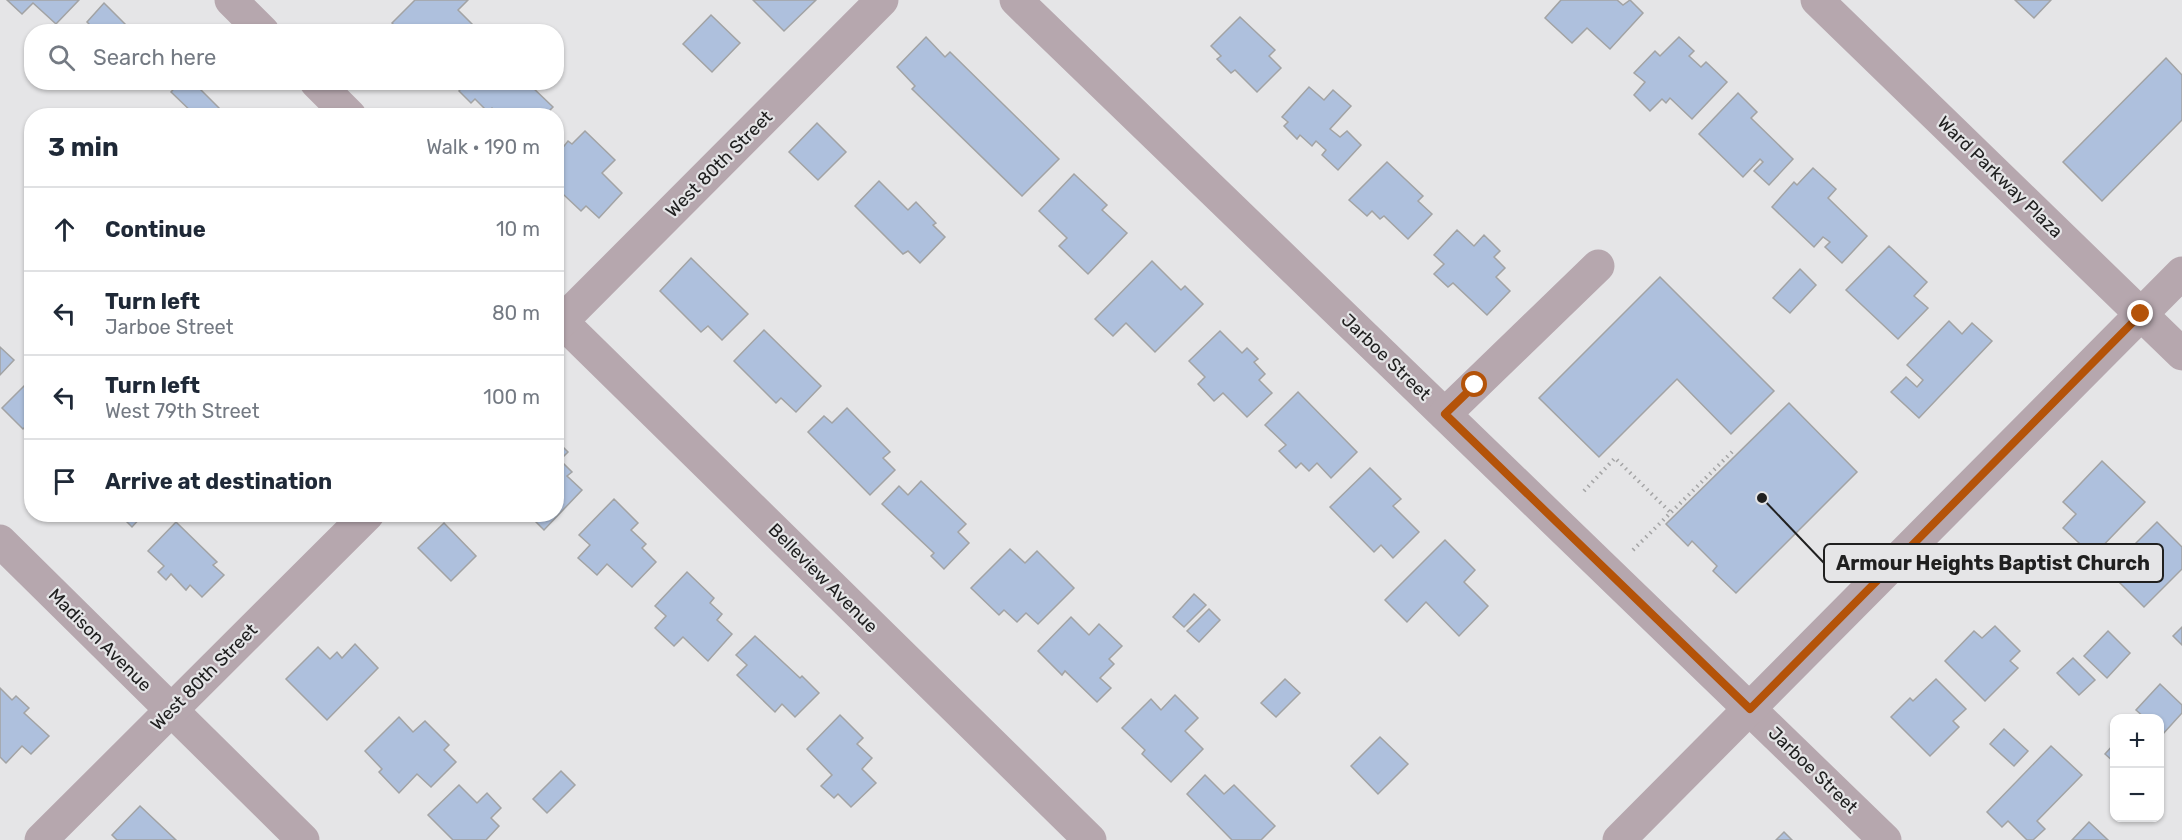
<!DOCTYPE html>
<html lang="en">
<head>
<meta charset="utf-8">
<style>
	:root { --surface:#fff; --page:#f2f2f3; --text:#1f2937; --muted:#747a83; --line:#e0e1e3 }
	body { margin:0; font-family:Rubik,sans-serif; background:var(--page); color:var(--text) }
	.controls { position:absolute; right:18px; bottom:18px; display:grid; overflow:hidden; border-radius:12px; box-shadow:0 2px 4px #0004 }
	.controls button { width:54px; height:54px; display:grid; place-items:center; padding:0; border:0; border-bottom:2px solid var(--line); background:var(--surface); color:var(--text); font:30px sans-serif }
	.stop { position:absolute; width:18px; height:18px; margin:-14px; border:4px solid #b45309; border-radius:50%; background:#fff }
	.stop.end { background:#b45309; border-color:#fff; box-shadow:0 2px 6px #0008 }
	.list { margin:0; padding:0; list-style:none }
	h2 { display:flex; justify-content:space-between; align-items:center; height:78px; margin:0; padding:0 24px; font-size:26px }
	h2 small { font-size:20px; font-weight:400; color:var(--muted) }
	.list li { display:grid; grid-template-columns:39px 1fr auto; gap:18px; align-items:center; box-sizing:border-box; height:84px; padding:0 24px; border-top:2px solid var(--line) }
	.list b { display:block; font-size:22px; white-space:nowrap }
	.list p { margin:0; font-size:20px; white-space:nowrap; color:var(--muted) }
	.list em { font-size:20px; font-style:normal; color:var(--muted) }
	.icon { flex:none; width:33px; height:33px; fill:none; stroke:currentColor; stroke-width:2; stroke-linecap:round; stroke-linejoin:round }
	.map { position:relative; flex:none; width:2182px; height:840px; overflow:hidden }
	.search { position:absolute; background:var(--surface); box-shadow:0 2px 4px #0004; left:24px; top:24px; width:540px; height:66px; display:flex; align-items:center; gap:15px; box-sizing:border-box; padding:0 21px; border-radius:24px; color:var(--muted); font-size:22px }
	.panel { position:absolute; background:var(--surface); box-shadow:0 2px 4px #0004; left:24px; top:108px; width:540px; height:414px; border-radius:24px }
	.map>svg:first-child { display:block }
</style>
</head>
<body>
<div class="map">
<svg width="2182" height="840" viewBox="0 0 2182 840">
	<rect width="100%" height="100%" fill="#e5e5e7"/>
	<g fill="#aec0dd" stroke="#a2a3a4" stroke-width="1.5">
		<path d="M7,0H79L56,24L33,3L22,14Z"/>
		<path d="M415,0H468L458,10L480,32H401L392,23Z"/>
		<path d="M753,0H816L784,31Z"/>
		<path d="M1561,0H1617L1623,5L1630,0L1643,13L1610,49L1587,28L1572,43L1545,18Z"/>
		<path d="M2015,0H2051L2034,18Z"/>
		<path d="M104,3L133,32H92L94,29L87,22Z"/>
		<path d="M711,15L740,43L712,72L683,44Z"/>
		<path d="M1240,17L1275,50L1269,56L1281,68L1257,92L1235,70L1231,73L1217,59L1221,56L1211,46Z"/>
		<path d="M926,37L945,57L950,52L1059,159L1022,196L912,89L915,86L897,67Z"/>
		<path d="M1679,37L1694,51L1689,56L1701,67L1706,62L1727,82L1692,119L1670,98L1666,103L1662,99L1650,111L1634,95L1645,82L1634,73L1655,51L1660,56Z"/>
		<path d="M2166,58L2182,75V120L2102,201L2063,162Z"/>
		<path d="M180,82H193L227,116H196L171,92Z"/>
		<path d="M467,82H530L529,84L553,107L544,116H500L492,108L488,112L475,99L471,103L459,91Z"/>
		<path d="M1309,87L1324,100L1333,90L1351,106L1330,129L1340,137L1347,131L1361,145L1338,170L1322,155L1326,150L1316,141L1312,146L1300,135L1297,139L1284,126L1288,122L1282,117Z"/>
		<path d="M1738,93L1757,112L1751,118L1793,159L1769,185L1754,171L1763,162L1760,159L1743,177L1699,134Z"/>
		<path d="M817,123L846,152L818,180L789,152Z"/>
		<path d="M585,131L615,160L602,173L622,193L599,218L586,206L581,211L564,195L560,200L556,197V146L561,150L568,141L572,144Z"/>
		<path d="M1387,162L1423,196L1418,201L1432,214L1408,239L1384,216L1380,219L1372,211L1367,216L1349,200Z"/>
		<path d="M1813,168L1836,189L1828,198L1867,236L1842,263L1825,247L1830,242L1823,237L1814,247L1772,207L1794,182L1797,185Z"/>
		<path d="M1074,174L1107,205L1102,210L1127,233L1088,274L1059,246L1067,238L1039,211Z"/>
		<path d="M879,181L908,210L916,202L936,223L933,225L945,237L920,263L908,251L903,254L855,206Z"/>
		<path d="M1457,230L1474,246L1484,235L1500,251L1494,257L1505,268L1496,277L1510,291L1487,315L1453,283L1448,287L1434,274L1444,264L1434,255Z"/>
		<path d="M1889,246L1927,282L1914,296L1928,308L1898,339L1846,290Z"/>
		<path d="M691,258L748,314L722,340L708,326L701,332L660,291Z"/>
		<path d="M1152,261L1181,290L1185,286L1203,304L1155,352L1126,323L1113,336L1095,319Z"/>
		<path d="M1800,269L1816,285L1790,313L1773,298Z"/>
		<path d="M1660,277L1774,391L1731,434L1677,379L1599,457L1539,398Z"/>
		<path d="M1949,321L1962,334L1972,323L1992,341L1919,418L1891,392L1906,377L1917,387L1923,380L1907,365Z"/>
		<path d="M764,330L821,386L796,412L781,398L776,403L734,361Z"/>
		<path d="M1220,331L1242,353L1247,348L1258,359L1254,362L1265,374L1259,380L1272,393L1247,417L1223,393L1214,401L1198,384L1205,377L1189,361Z"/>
		<path d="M0,347L14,360L0,375Z"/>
		<path d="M32,378V430L27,425L23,429L2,408Z"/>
		<path d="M1298,392L1357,452L1331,478L1317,463L1309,471L1301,463L1296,468L1279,451L1286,445L1265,425Z"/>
		<path d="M1789,403L1857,472L1736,593L1713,571L1717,566L1692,541L1688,546L1666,524Z"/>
		<path d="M847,408L890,452L883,458L895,470L870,495L808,432L824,416L832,423Z"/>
		<path d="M556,440L568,452L560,460L572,472L567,476L582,490L544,530L528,514H556Z"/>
		<path d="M2102,461L2145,502L2093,556L2063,528L2076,514L2063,502Z"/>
		<path d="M1370,468L1401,499L1393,506L1419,532L1393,558L1381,545L1374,552L1330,507Z"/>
		<path d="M921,481L966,524L958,532L969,543L944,569L931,556L934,553L882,504L899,486L908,495Z"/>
		<path d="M614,499L638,523L631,530L646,544L642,548L656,562L632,587L607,564L597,575L578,558L590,545L579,535Z"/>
		<path d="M119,514H144L132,527Z"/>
		<path d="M176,522L217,562L213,565L224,575L202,597L190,585L186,590L171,574L166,580L158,572L164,566L148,551Z"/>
		<path d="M2157,522L2182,547V569L2144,607L2108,571Z"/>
		<path d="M444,523L476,556L451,581L418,548Z"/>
		<path d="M1445,540L1475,570L1464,582L1488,606L1459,636L1426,602L1407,622L1385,600Z"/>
		<path d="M1010,549L1025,563L1037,551L1074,588L1038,624L1026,613L1017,622L1004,610L999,615L971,588Z"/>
		<path d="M687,572L714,598L710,603L722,614L717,620L732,634L708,661L683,637L674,646L655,628L666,616L655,606Z"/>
		<path d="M1194,594L1206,605L1184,627L1173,617Z"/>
		<path d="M1209,609L1220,620L1199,642L1187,631Z"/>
		<path d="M1071,617L1089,635L1099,624L1122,646L1109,659L1114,664L1100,678L1111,688L1097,702L1065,671L1062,675L1038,651Z"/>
		<path d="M1995,626L2020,651L2010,661L2018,668L1985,701L1945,661L1974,631L1982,638Z"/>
		<path d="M2182,627V645L2173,636Z"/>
		<path d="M2108,631L2130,653L2107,678L2084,656Z"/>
		<path d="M755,636L800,678L802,676L819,693L795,717L782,704L775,712L737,675L747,665L736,655Z"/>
		<path d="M355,644L378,668L327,720L286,679L318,647L330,659L337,652L342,658Z"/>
		<path d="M2073,658L2095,680L2079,695L2057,673Z"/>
		<path d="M1285,679L1300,693L1276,717L1261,703Z"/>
		<path d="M1936,679L1966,709L1953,721L1959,727L1930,756L1891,717L1910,698L1913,701Z"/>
		<path d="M2160,684L2182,705V713L2162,735L2160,732V718H2145L2136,710Z"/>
		<path d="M0,688L12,700L16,696L29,708L24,713L49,736L31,754L22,746L6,763L0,757Z"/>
		<path d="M1175,695L1198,718L1185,731L1203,749L1171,782L1142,754L1145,750L1122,728L1151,699L1161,710Z"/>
		<path d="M840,715L863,738L857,744L872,758L862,769L876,783L851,807L838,794L834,798L821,786L832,775L807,749Z"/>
		<path d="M399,717L413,732L425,721L449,745L444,750L456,762L431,787L417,774L399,793L379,772L382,769L365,751Z"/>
		<path d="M2004,729L2028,751L2014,766L1990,744Z"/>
		<path d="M1380,737L1408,764L1378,794L1351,766Z"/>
		<path d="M2114,744V762L2105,754Z"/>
		<path d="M2051,746L2082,775L2037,821L2045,829L2033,840H2027L2008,821L2002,827L1987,812Z"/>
		<path d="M561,771L575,785L547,813L533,799Z"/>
		<path d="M1205,775L1224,794L1234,785L1275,826L1261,840H1232L1187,794Z"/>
		<path d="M459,785L477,803L487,793L501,808L491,818L499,826L486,840H453L428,815Z"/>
		<path d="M140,806L176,840H117L112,835Z"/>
		<path d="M2089,822L2108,840H2072Z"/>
		<path d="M1784,832L1792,840H1776Z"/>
	</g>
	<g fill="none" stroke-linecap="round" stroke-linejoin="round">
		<g stroke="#a5a5a6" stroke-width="4" stroke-dasharray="1.5 4.5" stroke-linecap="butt">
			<path d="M1584,491L1615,458L1670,512"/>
			<path d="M1633,550L1735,449"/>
		</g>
		<g stroke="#b6a7ae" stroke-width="33">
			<path d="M231,0L263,32"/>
			<path d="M1016,0L1885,840"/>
			<path d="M1817,0L2182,354"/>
			<path d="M316,82L350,116"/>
			<path d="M556,316L1090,840"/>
			<path d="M556,327L882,0"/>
			<path d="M1445,414L1598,266"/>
			<path d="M0,541L303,840"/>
			<path d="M41,840L368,514"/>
			<path d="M1619,840L2182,273"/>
		</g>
	</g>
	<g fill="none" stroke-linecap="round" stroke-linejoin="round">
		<path stroke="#b45309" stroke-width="8" d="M1475,385L1445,414L1750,709L2141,314"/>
	</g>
	<g text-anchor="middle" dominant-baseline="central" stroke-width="4.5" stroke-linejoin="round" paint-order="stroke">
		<g font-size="18" fill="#202020" stroke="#e5e5e7">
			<text transform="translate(719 164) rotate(-45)">West 80th Street</text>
			<text transform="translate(2000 177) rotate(44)">Ward Parkway Plaza</text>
			<text transform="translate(1386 357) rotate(44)">Jarboe Street</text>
			<text transform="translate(823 578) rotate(45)">Belleview Avenue</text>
			<text transform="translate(100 640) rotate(45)">Madison Avenue</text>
			<text transform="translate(204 677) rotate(-45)">West 80th Street</text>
			<text transform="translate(1813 770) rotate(44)">Jarboe Street</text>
		</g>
	</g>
	<path fill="none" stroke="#202020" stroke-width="2" d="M1762 498L1824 563"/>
	<circle fill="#202020" stroke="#e5e5e7" stroke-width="2" cx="1762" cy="498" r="6"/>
	<rect fill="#e5e5e7" stroke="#202020" stroke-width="2" x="1824" y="544" width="339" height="38" rx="6"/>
	<g font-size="20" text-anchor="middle" font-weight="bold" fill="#202020">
		<text x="1993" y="570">Armour Heights Baptist Church</text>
	</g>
</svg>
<div class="controls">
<button>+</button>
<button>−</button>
</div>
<div class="stop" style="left:1475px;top:385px"></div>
<div class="stop end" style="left:2141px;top:314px"></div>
<div class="search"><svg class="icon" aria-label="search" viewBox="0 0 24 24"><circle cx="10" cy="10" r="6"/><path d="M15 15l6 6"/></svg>Search here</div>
<section class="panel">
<h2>3 min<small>Walk · 190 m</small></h2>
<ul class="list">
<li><svg class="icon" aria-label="ahead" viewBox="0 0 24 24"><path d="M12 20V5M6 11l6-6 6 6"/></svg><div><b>Continue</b></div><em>10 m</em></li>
<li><svg class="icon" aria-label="left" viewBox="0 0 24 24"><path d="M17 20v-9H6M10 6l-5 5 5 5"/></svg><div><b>Turn left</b><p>Jarboe Street</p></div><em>80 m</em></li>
<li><svg class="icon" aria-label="left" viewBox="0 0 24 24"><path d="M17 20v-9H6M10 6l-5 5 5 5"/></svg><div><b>Turn left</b><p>West 79th Street</p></div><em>100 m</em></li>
<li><svg class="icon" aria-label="arrive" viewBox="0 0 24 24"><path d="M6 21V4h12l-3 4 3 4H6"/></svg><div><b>Arrive at destination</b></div></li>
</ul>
</section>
</div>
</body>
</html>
